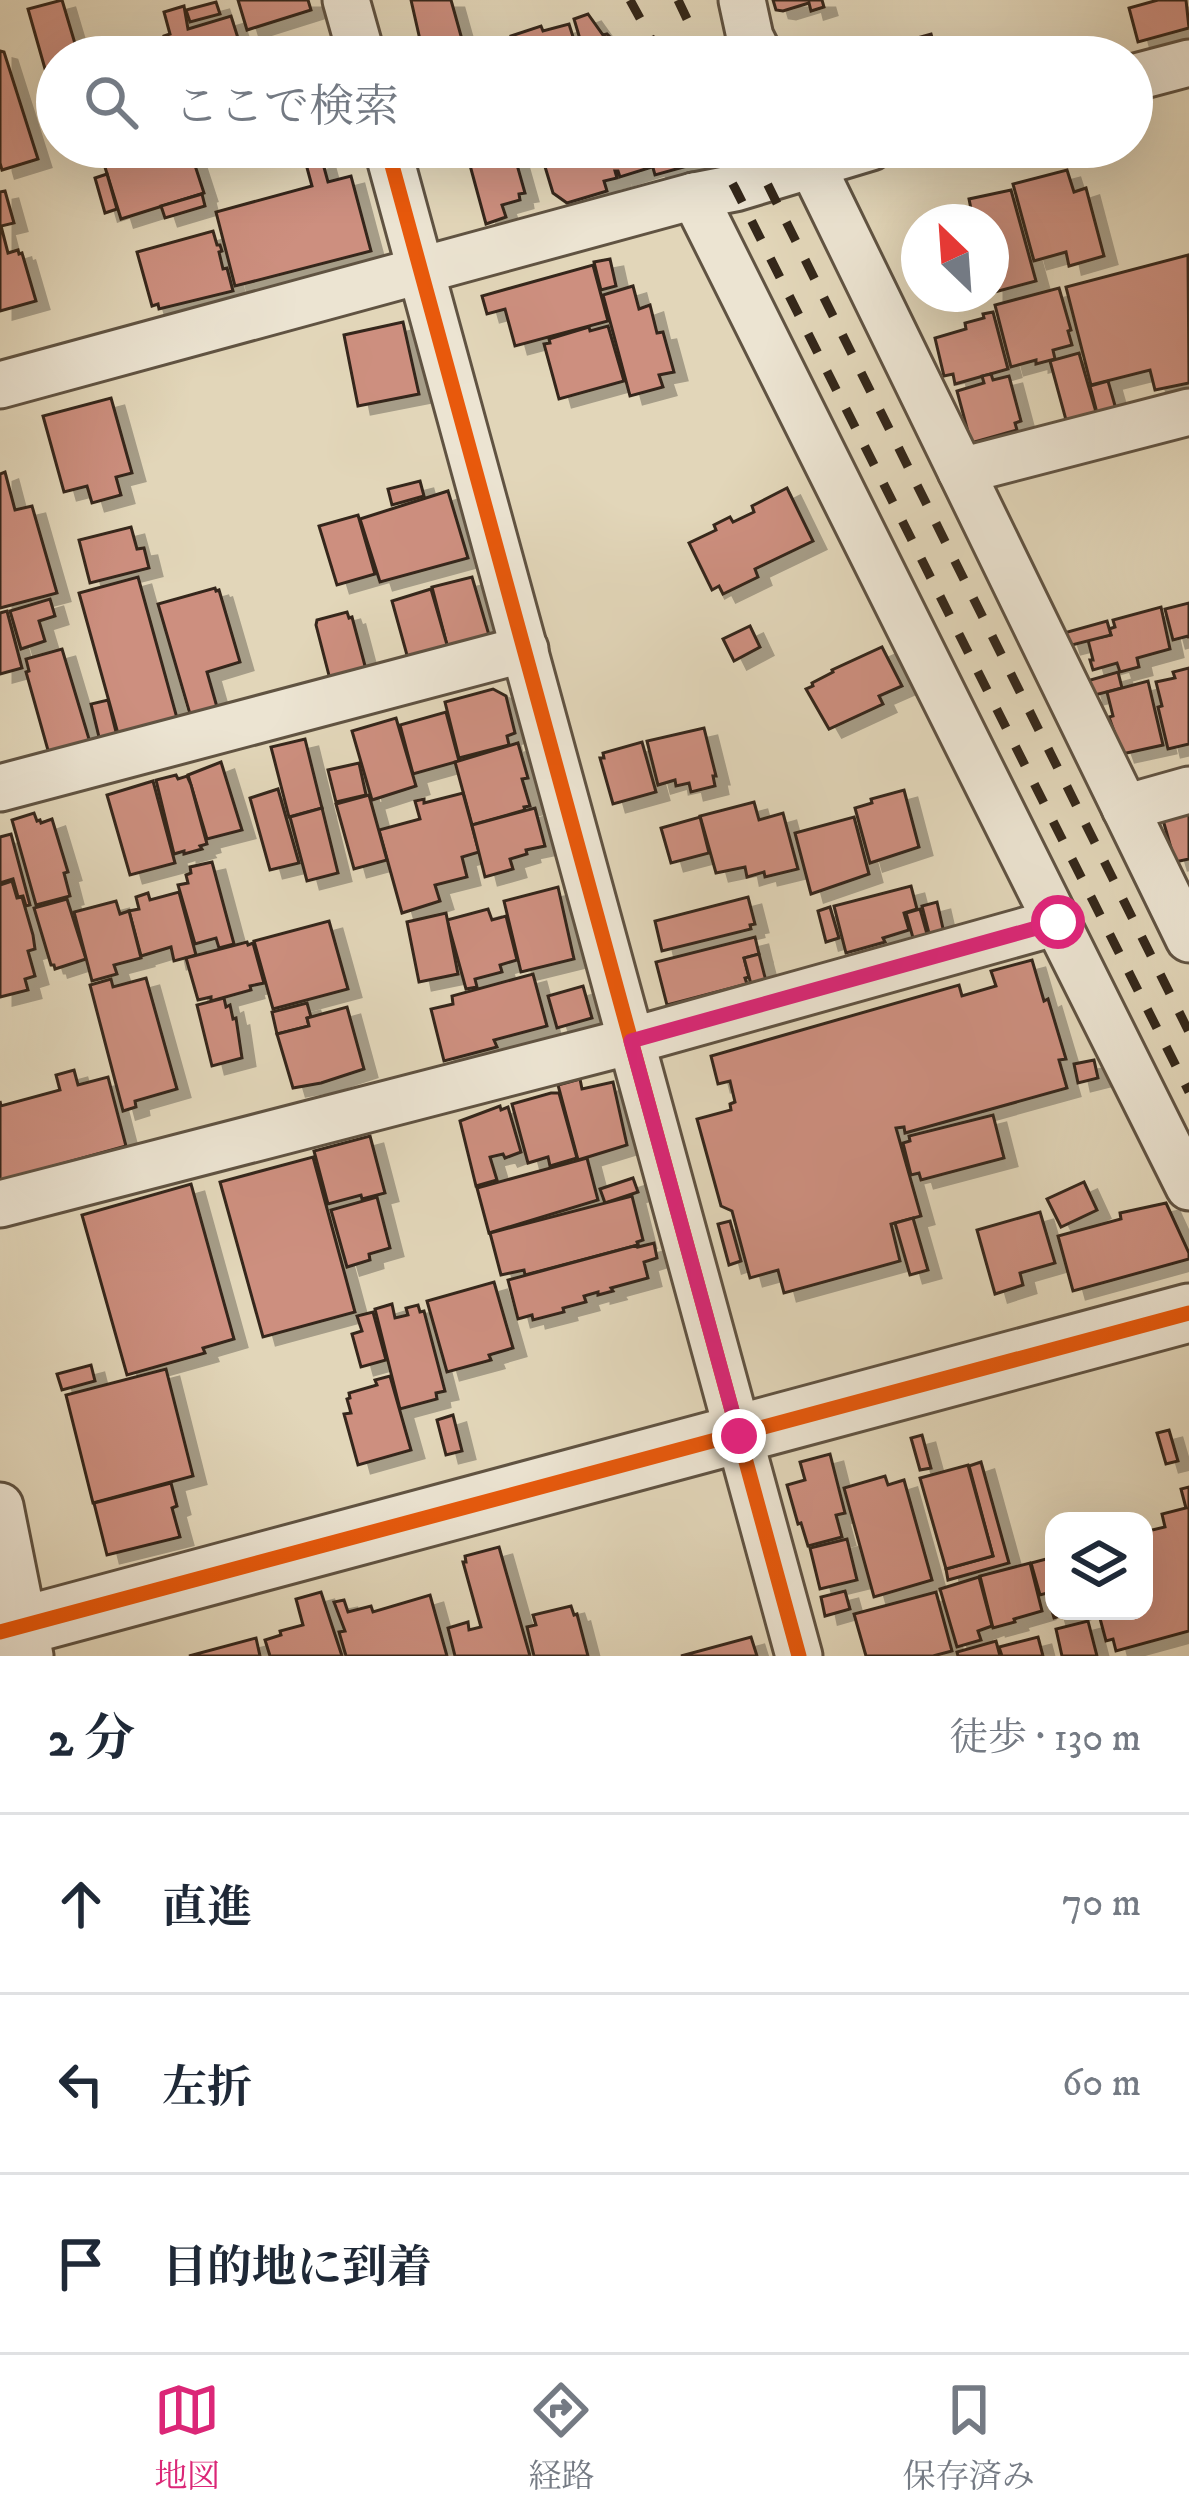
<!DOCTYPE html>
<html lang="ja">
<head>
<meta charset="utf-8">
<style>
	:root { --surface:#fff; --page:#f2f2f3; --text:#1f2937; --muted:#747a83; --line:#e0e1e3; --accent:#db2777 }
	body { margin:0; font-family:"IM FELL DW Pica","Noto Serif JP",serif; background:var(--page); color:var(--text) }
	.controls { position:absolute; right:36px; bottom:36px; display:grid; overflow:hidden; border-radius:24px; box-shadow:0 12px 48px #0002 }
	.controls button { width:108px; height:108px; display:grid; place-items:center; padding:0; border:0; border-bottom:3px solid var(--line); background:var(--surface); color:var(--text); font:60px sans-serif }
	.compass { position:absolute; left:901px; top:204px; width:108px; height:108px; border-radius:50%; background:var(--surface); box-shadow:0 12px 48px #0002; rotate:335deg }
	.stop { position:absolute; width:36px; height:36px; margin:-27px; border:9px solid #db2777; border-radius:50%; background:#fff }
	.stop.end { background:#db2777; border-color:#fff; box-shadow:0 3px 12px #0008 }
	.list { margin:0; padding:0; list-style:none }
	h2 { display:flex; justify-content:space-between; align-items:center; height:156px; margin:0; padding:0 48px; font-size:51px }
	h2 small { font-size:39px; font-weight:400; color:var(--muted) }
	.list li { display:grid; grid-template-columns:78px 1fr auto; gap:36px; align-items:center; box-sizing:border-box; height:180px; padding:0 48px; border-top:3px solid var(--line) }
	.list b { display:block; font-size:45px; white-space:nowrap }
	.list em { font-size:39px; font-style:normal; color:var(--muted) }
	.icon { flex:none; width:66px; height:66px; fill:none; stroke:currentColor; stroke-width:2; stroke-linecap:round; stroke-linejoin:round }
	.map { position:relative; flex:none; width:1189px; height:1656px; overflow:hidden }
	.search { position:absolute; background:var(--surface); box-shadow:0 12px 48px #0002; left:36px; right:36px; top:36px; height:132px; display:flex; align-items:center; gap:30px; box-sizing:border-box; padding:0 42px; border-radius:66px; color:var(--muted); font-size:45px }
	.sheet { height:696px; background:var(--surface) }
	nav { display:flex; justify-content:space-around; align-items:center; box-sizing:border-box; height:168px; border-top:3px solid var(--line); background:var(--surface); font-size:33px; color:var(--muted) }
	nav a { display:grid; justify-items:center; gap:6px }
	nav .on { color:var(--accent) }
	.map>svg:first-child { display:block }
</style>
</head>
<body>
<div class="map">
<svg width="1189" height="1656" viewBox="0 0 1189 1656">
	<defs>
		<filter id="shadow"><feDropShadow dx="13" dy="8" stdDeviation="0" flood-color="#0004"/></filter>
	</defs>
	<rect width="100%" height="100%" fill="#e2d6b9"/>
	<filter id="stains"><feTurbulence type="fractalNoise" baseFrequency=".00167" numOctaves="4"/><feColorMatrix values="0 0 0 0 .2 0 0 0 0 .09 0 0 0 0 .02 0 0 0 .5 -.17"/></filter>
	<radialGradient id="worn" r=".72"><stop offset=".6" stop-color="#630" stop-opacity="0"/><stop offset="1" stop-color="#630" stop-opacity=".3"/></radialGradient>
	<g fill="#cd8f7f" stroke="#34271a" stroke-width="3" filter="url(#shadow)">
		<path d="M62,0L79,57H57V111L28,9Z"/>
		<path d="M238,0H308L311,10L247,30Z"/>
		<path d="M411,0H451L463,43L423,53Z"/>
		<path d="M773,0H822L824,7L811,11L809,3L783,11L776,10Z"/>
		<path d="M1158,0H1186L1189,28L1138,42L1129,8Z"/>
		<path d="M216,2L220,14L190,22L186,10Z"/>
		<path d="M184,6L188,29L231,16L244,57H170L164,36L170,34L164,12Z"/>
		<path d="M588,14L603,35L607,34L620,47L623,57H518L511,36L541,26L543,31L569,24L574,40L580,39L574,19Z"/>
		<path d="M931,34L937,57H891L888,46Z"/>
		<path d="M0,51L4,52L38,159L2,170L0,163Z"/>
		<path d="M157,147H189L204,193L121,219L104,164Z"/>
		<path d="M465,147H512L525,193L519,194L520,200L502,205L506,217L486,224Z"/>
		<path d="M539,147H646L652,167L620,177L618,171H615L617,178L604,181L607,191L567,203L553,193Z"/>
		<path d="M647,147H686L691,165L655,175Z"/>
		<path d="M322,160L328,182L351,176L371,251L235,286L216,212L312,186L306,164Z"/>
		<path d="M1067,170L1074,192L1086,188L1104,256L1069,266L1066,252L1034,261L1013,184Z"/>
		<path d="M107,174L117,209L105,213L95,178Z"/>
		<path d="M1011,190L1036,281L991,293V222H970L967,210L971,209L969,199Z"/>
		<path d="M5,191L14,223L1,226L8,253L18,250L19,254L22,253L36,301L0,311V192Z"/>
		<path d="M202,194L205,206L165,218L161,206Z"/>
		<path d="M213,231L217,245H220L222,251L219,252L223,269L227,268L233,291L159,309L158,304L152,306L137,252Z"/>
		<path d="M1188,255L1189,383L1155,390L1150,370L1091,385L1066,287Z"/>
		<path d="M610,259L616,286L601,290L594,262Z"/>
		<path d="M593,265L608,321L515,346L505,309L487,314L482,296Z"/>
		<path d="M633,286L639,309L650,305L657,333L663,332L674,372L659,375L663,387L630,396L603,295Z"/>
		<path d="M1059,288L1071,330L1068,331L1072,345L1053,350L1055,359L1036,364V360L1011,367L995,305Z"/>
		<path d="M993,312L1008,369L955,384L953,374L944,376L935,338L966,329L965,323L984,318L983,314Z"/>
		<path d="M403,322L419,394L358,406L344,335Z"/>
		<path d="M608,326L624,381L559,399L544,344L550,343L549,339L589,327L590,331Z"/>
		<path d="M1079,353L1096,412L1066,420L1050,361Z"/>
		<path d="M991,374L993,380L1009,376L1021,421L1015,423L1017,430L971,443L957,391L984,383L982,376Z"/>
		<path d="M1108,381L1116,409L1097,413L1090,386Z"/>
		<path d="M111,398L132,473L116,477L121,495L92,503L87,486L64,492L43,416Z"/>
		<path d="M5,472L15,510L32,506L57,593L0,608V474Z"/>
		<path d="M420,481L424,496L392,505L388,489Z"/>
		<path d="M787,488L813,541L755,569L758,577L723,594L719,586L712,590L689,543L716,530L714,525L730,517L733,522L754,512L752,506Z"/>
		<path d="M448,491L468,558L380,582L360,519Z"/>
		<path d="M358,515L375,574L337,585L319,526Z"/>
		<path d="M131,527L137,549L144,548L149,568L90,583L79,540Z"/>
		<path d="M138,577L177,718L120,741L79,593Z"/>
		<path d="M472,577L489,635L485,639L448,649L432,587Z"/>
		<path d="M215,588L216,591L219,590L240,662L207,672L219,714L192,721L158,604Z"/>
		<path d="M431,589L450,655L410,666L392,601Z"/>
		<path d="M50,599L55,616L39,621L45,641L21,649L10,611Z"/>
		<path d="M1189,603V638L1188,636L1173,640L1165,609Z"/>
		<path d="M1161,607L1170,649L1137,658L1139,667L1120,672L1117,663L1093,670L1090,660H1093L1088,640L1111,635L1109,629L1115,627L1113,620Z"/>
		<path d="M7,611L22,668L0,674V613Z"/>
		<path d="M347,612L349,618L352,617L368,677L332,687L316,625L317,620Z"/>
		<path d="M1107,621L1111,635L1068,646L1064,633Z"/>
		<path d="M750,626L760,647L734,661L723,639Z"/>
		<path d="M882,647L902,686L879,696L883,704L829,729L806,689L813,686L812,683L833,672L832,670Z"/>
		<path d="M62,649L92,749L51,761L26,672L29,671L26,659Z"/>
		<path d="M1189,668V744L1168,749L1158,707L1162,706L1156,682L1175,678L1173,672Z"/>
		<path d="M1118,672L1122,688L1091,696L1087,681Z"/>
		<path d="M1148,681L1163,745L1122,754L1109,717L1113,716L1107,692Z"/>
		<path d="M493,689L506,696L515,733L507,736L509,745L459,758L445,702Z"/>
		<path d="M108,700L117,736L100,741L91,704Z"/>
		<path d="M446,712L459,761L413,774L400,725Z"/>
		<path d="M396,718L416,786L372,800L352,731Z"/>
		<path d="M704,728L716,776H713L715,786L691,792L689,783L676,786L675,780L658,785L647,741Z"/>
		<path d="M305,739L322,808L289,817L271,747Z"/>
		<path d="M642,742L656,792L613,804L600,758H604L603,753Z"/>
		<path d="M518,743L528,778L522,779L530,806L524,807L525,810L472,825L455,762Z"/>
		<path d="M221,762L242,830L207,839L188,775Z"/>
		<path d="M359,763L366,795L336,802L328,770Z"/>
		<path d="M176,775L178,779L187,776L191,785L207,844L200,846L202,849L184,854V851L174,854L156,780Z"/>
		<path d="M153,781L175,863L130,875L107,795Z"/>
		<path d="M278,789L299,863L270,870L250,798Z"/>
		<path d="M904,790L919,847L870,863L855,808L872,803L871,799Z"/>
		<path d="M463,793L479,852L462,857L467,877L435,885L440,901L402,913L379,830L420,819L415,801L424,799V803Z"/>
		<path d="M369,795L387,860L354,869L336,804Z"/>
		<path d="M754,802L759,820L783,813L798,869L765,877L764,872L747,877L745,867L716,873L700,816Z"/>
		<path d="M322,808L338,873L307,881L290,817Z"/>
		<path d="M535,808L545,846L526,850L527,854L510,859L513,869L485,877L472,825Z"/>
		<path d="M34,813L37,821L40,820L41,823L52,819L68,872L64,873L70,896L36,905L12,820Z"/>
		<path d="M1189,813V859L1175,862L1163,820Z"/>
		<path d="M700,817L709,853L671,863L661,828Z"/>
		<path d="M854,817L869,874L811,894L795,833Z"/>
		<path d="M11,834L30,905L26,906L23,896L18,897L13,879L0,883V837Z"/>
		<path d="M212,862L234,944L219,948L216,938L195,944L178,885L188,883L186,875L191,873L190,867Z"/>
		<path d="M12,881L17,898L22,897L33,935L35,949L28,951L35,976L25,979L28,990L0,997V885Z"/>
		<path d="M911,886L917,909L904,913L909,930L883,938L885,942L846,953L834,906Z"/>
		<path d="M558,887L574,959L521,972L504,901Z"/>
		<path d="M179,892L196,955L174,961L171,947L141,956L129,911L139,909L136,897L148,893L150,900Z"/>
		<path d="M748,897L755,924L750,925L751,929L662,951L655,921Z"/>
		<path d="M67,899L86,959L55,969L54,965H51L34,908Z"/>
		<path d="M116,901L120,914L129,911L141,958L114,965L117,974L92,981L74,912Z"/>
		<path d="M937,902L944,933L930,937L922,906Z"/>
		<path d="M830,907L839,938L826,942L818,911Z"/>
		<path d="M488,909L492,920L506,916L517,960L500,965L502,972L475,979L477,987L466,989L447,920Z"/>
		<path d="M920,909L929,941L915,945L906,913Z"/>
		<path d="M446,913L458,974L419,982L407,922Z"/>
		<path d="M329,921L348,989L273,1009L254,941Z"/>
		<path d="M755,937L759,954L744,958L749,977L745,978L747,984L667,1005L656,962Z"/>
		<path d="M247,942L248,945L253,943L264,983L250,986L251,990L211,1001V997L198,1000L186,958Z"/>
		<path d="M759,954L767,985L752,988L744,958Z"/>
		<path d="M1032,960L1044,1001L1048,999L1066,1059L1059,1060L1067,1088L905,1133L904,1127L896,1128L921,1216L891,1224L900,1261L784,1293L778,1270L750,1278L732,1211L721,1206L697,1119L731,1110L730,1104L735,1102L730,1081L718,1084L711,1056L959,985L962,996L996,986L991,971Z"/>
		<path d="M533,974L547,1026L494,1040L497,1047L444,1061L431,1009L453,1004L452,996Z"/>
		<path d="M146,978L177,1089L135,1101L136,1107L123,1111L90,985L111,979L113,987Z"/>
		<path d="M583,986L592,1018L557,1028L548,996Z"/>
		<path d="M224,998L226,1007L230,1005L233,1019L236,1018L242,1058L212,1066L197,1005Z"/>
		<path d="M307,1003L311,1017L307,1018L309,1026L277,1034L272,1012Z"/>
		<path d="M347,1007L364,1069L321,1083L293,1088L277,1034L309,1026L307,1018Z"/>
		<path d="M1094,1060L1098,1078L1078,1083L1074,1064Z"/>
		<path d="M74,1070L78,1085L108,1077L126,1146L0,1181V1101L1,1106L60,1090L56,1075Z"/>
		<path d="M580,1079L582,1089L613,1082L627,1145L578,1160L558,1085Z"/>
		<path d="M551,1093H559L577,1158L550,1166L548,1157L528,1163L512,1104Z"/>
		<path d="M500,1106L501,1110L508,1107L521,1152L505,1158L503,1154L490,1157L497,1180L476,1186L460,1121Z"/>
		<path d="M993,1115L1004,1158L921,1180L919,1173L911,1175L903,1143L910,1141L909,1136Z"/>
		<path d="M370,1136L385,1193L362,1199L361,1195L328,1204L314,1151Z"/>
		<path d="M313,1157L355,1312L263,1337L220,1182Z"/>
		<path d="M587,1158L598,1200L489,1233L477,1188Z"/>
		<path d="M633,1178L638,1192L605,1203L600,1189Z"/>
		<path d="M1084,1182L1097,1210L1061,1227L1047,1199Z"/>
		<path d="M191,1184L234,1339L203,1348L205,1353L127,1375L82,1215Z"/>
		<path d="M632,1196L643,1240L637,1242L638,1245L525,1275L524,1270L501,1275L490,1233Z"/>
		<path d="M377,1197L390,1248L369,1254L370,1260L347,1267L331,1210Z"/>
		<path d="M1166,1203L1189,1253V1259L1073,1291L1058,1236L1121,1219L1120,1213Z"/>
		<path d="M1040,1212L1055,1263L1020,1273L1023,1285L995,1294L977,1230Z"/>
		<path d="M913,1218L928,1270L910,1275L895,1223Z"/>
		<path d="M730,1221L741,1261L729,1265L718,1224Z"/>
		<path d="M654,1243L657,1258L644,1262L648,1278L611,1288L613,1291L598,1295V1292L584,1296L586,1302L563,1308L564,1312L533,1320L532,1315L518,1319L508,1280L638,1245V1247Z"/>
		<path d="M494,1282L513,1348L489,1355L491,1360L447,1372L427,1301Z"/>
		<path d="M392,1304L395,1318L408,1315L406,1308L418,1305L420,1312L424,1311L445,1391L436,1393L437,1399L400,1409L375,1309Z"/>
		<path d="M373,1312L386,1360L361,1367L352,1334L362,1331L357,1316Z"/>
		<path d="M91,1365L95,1381L62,1390L57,1374Z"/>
		<path d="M166,1369L193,1476L93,1503L66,1395Z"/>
		<path d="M390,1376L411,1450L358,1465L344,1414L351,1413L347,1399L350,1398L349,1393L377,1385L375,1380Z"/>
		<path d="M453,1415L462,1451L446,1455L437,1420Z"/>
		<path d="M1169,1430L1178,1461L1166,1464L1157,1433Z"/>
		<path d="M922,1435L931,1468L920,1470L911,1438Z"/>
		<path d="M830,1454L845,1513L836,1515L842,1537L808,1546L801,1523L798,1524L787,1485L805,1480L800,1462Z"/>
		<path d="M981,1462L1009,1563L948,1580L946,1569L993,1556L969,1466Z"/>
		<path d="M968,1465L993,1556L946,1569L920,1478Z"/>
		<path d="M885,1476L888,1485L904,1480L932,1580L874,1597L844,1488Z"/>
		<path d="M171,1483L177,1506L172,1508L180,1537L107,1555L94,1503Z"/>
		<path d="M1189,1487V1631L1116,1651L1113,1639L1106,1641L1098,1611H1144V1532L1165,1527L1162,1514L1186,1508L1181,1489Z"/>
		<path d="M847,1539L857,1580L820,1589L810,1548Z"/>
		<path d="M499,1547L530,1656H455L448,1628L468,1622L469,1630L481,1627L463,1562H466L465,1556Z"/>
		<path d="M1054,1557V1611H1078L1054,1618L1047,1593L1040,1595L1031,1563Z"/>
		<path d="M1030,1563L1042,1611L1014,1619L1015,1622L993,1628L980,1576Z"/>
		<path d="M979,1577L992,1626L978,1631L981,1640L957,1647L940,1589Z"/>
		<path d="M845,1591L850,1609L825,1616L821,1597Z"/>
		<path d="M321,1592L342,1656H270L265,1640L281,1635L280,1631L303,1625L296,1599Z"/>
		<path d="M936,1592L952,1651L933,1656H866L854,1614Z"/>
		<path d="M430,1595L447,1656H346L339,1632L345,1631L334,1602L344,1600L348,1612L371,1606L373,1612Z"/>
		<path d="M571,1606L574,1615L577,1614L588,1656H534L527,1627L536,1625L533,1615Z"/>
		<path d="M1088,1621L1097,1656H1062L1056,1629Z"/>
		<path d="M751,1637L757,1656H681Z"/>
		<path d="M1038,1637L1043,1656H1002L999,1647Z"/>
		<path d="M256,1638L260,1656H189Z"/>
		<path d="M996,1641L1000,1656H958L957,1652Z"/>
	</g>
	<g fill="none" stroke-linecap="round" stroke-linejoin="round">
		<defs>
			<g id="minor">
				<path d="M346,0L362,57"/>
				<path d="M742,0L750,37L760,57"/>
				<path d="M1132,78L1189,63"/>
				<path d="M387,147L799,1656"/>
				<path d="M803,147L1189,939"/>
				<path d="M694,196L1189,1187"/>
				<path d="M0,385L694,196L735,188L871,147"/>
				<path d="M961,471L1189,412"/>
				<path d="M0,788L525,649"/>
				<path d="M1125,808L1189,790"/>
				<path d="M0,1204L631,1041L1057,922"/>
				<path d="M0,1506L30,1656"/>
			</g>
			<path id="tertiary" d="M0,1632L1189,1313"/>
		</defs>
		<use href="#minor" stroke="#605342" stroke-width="51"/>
		<use href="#tertiary" stroke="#605342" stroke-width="63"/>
		<use href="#minor" stroke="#ece4d2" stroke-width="45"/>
		<use href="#tertiary" stroke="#ece4d2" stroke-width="57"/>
		<g stroke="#34271a" stroke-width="9" stroke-dasharray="21 21" stroke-linecap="butt">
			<path d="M630,0L661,57"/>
			<path d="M678,0L705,57"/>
			<path d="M712,147L735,188L1189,1092"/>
			<path d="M749,147L1189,1032"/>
		</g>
		<defs>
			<g id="cycleway">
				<path d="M387,147L799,1656"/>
				<path d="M0,1632L1189,1313"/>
			</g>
		</defs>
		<use href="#cycleway" stroke="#ece4d2" stroke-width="22"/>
		<use href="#cycleway" stroke="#e8590c" stroke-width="15"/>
	</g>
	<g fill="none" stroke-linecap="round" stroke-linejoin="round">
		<path stroke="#db2777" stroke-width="15" d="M739,1436L631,1041L1058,922"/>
	</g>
	<rect width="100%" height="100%" filter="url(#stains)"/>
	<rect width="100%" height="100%" fill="url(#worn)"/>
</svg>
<div class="controls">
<button><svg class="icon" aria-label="layers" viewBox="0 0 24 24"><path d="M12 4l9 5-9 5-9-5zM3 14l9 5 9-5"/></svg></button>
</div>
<svg class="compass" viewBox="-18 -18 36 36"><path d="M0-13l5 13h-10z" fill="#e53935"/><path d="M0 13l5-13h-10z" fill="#747a83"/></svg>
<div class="stop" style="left:1058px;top:922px"></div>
<div class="stop end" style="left:739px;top:1436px"></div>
<div class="search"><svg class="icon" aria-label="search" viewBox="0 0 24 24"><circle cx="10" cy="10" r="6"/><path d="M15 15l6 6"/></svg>ここで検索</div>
</div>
<section class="sheet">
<h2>2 分<small>徒歩 · 130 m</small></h2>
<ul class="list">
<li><svg class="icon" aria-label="ahead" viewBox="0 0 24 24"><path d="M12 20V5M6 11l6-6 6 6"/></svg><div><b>直進</b></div><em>70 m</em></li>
<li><svg class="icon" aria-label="left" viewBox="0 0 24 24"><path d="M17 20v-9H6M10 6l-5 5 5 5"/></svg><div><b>左折</b></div><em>60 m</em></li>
<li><svg class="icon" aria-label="arrive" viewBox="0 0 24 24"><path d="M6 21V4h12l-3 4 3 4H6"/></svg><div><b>目的地に到着</b></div></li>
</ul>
</section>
<nav>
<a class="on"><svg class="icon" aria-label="map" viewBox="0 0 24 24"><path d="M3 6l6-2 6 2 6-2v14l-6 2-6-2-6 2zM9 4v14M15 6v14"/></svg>地図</a>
<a><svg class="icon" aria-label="directions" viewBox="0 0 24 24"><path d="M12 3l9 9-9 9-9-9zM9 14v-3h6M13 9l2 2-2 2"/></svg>経路</a>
<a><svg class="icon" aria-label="saved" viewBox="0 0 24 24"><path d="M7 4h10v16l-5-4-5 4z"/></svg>保存済み</a>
</nav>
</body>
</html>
